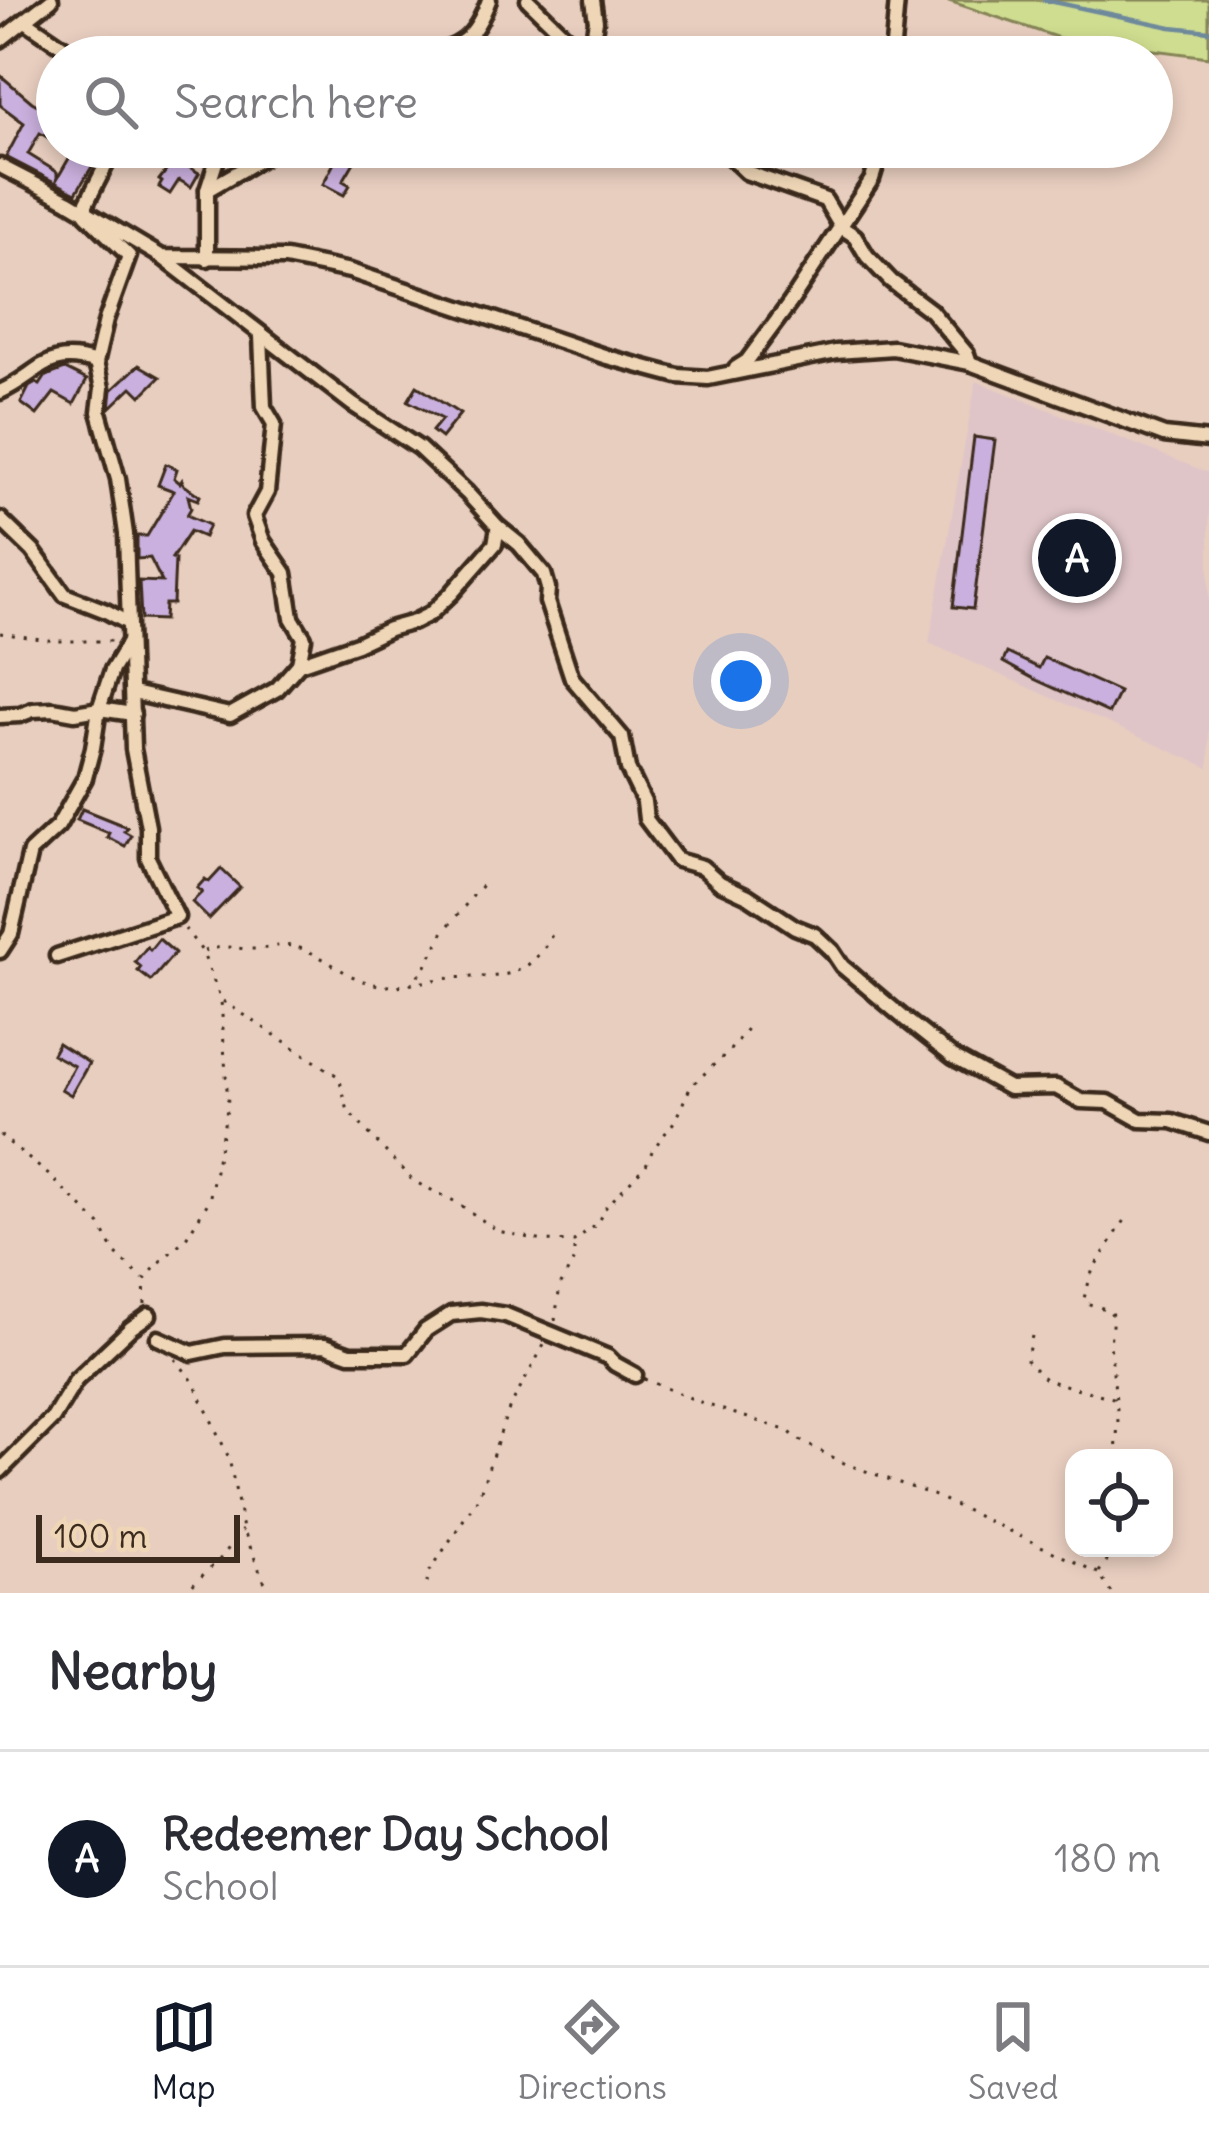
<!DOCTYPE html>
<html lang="en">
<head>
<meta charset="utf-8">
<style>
	:root { --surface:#fff; --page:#f2f2f3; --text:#2b2b33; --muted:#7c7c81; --line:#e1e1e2; --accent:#111827 }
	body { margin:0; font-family:Delius,sans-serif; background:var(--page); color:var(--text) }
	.controls { position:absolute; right:36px; bottom:36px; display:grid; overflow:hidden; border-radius:24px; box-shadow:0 6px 18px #0003 }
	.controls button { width:108px; height:108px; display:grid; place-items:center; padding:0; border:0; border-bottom:3px solid var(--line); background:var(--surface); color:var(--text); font:60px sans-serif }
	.scale { position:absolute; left:36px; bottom:30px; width:204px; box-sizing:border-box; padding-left:12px; border:6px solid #3b2a1e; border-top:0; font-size:33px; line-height:42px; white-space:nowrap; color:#3b2a1e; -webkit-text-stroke:9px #efd6b7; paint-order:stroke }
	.you { position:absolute; left:741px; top:681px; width:42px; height:42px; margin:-30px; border:9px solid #fff; border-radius:50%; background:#1a73e8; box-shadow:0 0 0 18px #1a73e833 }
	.badge { display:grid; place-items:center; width:78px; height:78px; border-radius:50%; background:var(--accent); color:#fff; font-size:39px; font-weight:700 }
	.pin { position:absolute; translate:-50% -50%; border:6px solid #fff; box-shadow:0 3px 12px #0006 }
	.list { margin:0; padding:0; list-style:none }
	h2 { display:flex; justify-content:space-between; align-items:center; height:156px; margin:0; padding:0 48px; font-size:51px }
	h2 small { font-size:39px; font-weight:400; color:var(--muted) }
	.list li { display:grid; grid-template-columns:78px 1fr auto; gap:36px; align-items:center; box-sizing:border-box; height:216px; padding:0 48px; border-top:3px solid var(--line) }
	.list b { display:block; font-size:45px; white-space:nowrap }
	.list p { margin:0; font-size:39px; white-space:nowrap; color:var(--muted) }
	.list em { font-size:39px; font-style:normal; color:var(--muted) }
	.icon { flex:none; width:66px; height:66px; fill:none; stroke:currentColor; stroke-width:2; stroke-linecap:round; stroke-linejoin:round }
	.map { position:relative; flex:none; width:1209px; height:1593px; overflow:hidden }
	.search { position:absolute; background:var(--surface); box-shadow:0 6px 18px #0003; left:36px; right:36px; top:36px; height:132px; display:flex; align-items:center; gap:30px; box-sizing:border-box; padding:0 42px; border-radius:66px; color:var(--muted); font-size:45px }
	.sheet { height:372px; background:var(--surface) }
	nav { display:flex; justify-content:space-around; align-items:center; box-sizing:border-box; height:168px; border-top:3px solid var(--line); background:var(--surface); font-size:33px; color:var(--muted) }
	nav a { display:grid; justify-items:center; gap:6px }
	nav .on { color:var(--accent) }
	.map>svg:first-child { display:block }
</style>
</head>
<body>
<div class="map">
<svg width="1209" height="1593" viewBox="0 0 1209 1593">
	<rect width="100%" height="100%" fill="#e8cebf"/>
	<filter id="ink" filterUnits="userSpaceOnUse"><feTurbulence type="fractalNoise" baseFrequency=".00833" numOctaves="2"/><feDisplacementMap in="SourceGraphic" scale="24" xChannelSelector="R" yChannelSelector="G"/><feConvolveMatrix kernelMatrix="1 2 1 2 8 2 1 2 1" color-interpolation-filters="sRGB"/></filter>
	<g filter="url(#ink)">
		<path fill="#dfc5c8" d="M976,381L1209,473V768L929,643Z"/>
		<path fill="#cfdd90" stroke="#858457" stroke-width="3" d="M946,0H1209V57L1059,38Z"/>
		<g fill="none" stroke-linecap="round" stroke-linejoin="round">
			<path stroke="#6d899b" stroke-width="4.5" d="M1044,0L1171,27L1209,31"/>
		</g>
		<g fill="#cab0de" stroke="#3b2a1e" stroke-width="3">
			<path d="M0,75L32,102L57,116V143L40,133L28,154L57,172V179L71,155L93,165L76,193L6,157L24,123L0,105Z"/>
			<path d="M323,147H351L347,153L356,159L343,181L350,185L344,195L323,184L334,163L319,154Z"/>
			<path d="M180,153L188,159L184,164L199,173L191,187L179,180L170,194L159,187L162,182L159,180Z"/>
			<path d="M139,365L160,377L141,396L132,387L110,408L112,390Z"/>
			<path d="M65,369L87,380L74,404L54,393L37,415L21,403L29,387L36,383L40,385L46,376Z"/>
			<path d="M417,386L460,414L441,438L432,431L442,419L408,401Z"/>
			<path d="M974,437L995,440L973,609L953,607Z"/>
			<path d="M166,464L177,469L174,478L180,483L182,480L184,485L200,496L198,500L188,496L191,508L187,515L209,525L204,537L190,531L172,558L175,559L173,604H165L164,620L141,619L139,581L162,582L150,558L137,559V536H147L174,491L158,485Z"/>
			<path d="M1007,653L1039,668L1044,658L1119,692L1109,713L1034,679L1003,662Z"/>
			<path d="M82,809L127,827L124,831L131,835L125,846L107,837L109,833L77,820Z"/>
			<path d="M221,869L240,887L209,919L192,902L202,892L197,888L205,879L209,882Z"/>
			<path d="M159,939L175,953L151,981L138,971L141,967L135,962L147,947L150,950Z"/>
			<path d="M58,1043L89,1063L71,1095L61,1089L74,1066L52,1054Z"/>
		</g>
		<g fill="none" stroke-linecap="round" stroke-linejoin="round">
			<defs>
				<g id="minor">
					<path d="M528,0L565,36L595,57"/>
					<path d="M27,22L78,57"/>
					<path d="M0,40L51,0"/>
					<path d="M590,55L596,21L593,0"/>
					<path d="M422,57C462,46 474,40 489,0"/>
					<path d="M892,57L897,0"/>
					<path d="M720,147L746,172L825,200L841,227L855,236L867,256L891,281L931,311L967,354L970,363"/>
					<path d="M0,166L68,201L162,257L286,258L350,271L607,357L678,376L708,378L836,352L893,348L970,363L1164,435L1209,440"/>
					<path d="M207,190L281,147"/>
					<path d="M162,257L352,404L419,448L467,493L498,527L519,544L544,574L548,588L547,602L572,678L622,737L628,769L644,802L646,819L677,860L702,867L720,883L748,896L795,927L815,935L832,951L842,966L905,1019L953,1057L1009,1088L1056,1087L1081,1101L1108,1102L1140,1120L1172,1121L1209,1133"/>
					<path d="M207,259V190L221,147"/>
					<path d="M261,336L264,407L274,424L267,492L254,516L263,541L285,573L292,618L304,638L299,664"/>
					<path d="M736,368L747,361L790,303L872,179L882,147"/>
					<path d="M0,392C41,373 46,347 96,363"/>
					<path d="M0,519L33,551L65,595L106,611L128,623"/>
					<path d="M133,693L230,715L277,689L299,664L357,644L389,629L414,622L430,614L451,594L495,544L498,527"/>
					<path d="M0,716L20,715L33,710L53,709L75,713L99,709L133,714"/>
					<path d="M0,951L11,934L30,852L58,826L85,778L93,748L99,709L112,670L129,642"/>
					<path d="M57,956L177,917L148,858V827L133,749L126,534L118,479L99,412L102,388L96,363L106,320L129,256L86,214V204L115,147"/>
					<path d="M158,1338L192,1353L225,1346L325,1345L350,1354H407L426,1330L451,1314L481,1311L506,1315L608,1357L615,1364L635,1375"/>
					<path d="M0,1471L53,1418L76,1380L131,1328L149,1315"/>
				</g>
			</defs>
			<use href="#minor" stroke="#3b2a1e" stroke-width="21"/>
			<g stroke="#3b2a1e" stroke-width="3" stroke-dasharray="3 9" stroke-linecap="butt">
				<path d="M0,633L55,641H115"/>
				<path d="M204,951C229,944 226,948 249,949C277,950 281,938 312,953C337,965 350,980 379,985C399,988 416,983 434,980C489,971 523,992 554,931"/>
				<path d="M410,985L426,966L444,931L482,885"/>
				<path d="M223,1001L339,1077L348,1111L413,1181L456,1202L498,1231L543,1241L574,1242L596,1225L606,1207L646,1165L653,1149L674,1122L691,1086L730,1050L749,1026"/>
				<path d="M0,1135L50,1176L100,1225L115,1253L143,1279"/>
				<path d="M145,1304L144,1281L157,1265L186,1238L209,1201L228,1104L221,1000L202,951L185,929"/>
				<path d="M555,1320L560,1286L574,1260V1244"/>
				<path d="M1032,1336L1026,1360L1046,1380L1113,1398L1115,1404"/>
				<path d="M175,1359L193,1381L229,1458L243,1529L263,1579L272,1593"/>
				<path d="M644,1379L705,1404L788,1431L801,1441L846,1464L933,1495L1098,1573L1112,1593"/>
				<path d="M1116,1458L1118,1419L1110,1344L1113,1316L1109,1310L1086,1303L1084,1298L1093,1269L1127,1217"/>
				<path d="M1099,1572L1116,1548"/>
				<path d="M427,1583L428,1574L479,1496L507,1413L544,1345"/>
				<path d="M184,1593L222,1557L242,1530"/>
			</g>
			<use href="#minor" stroke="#efd6b7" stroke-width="12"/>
		</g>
	</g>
</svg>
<div class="controls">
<button><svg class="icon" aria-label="locate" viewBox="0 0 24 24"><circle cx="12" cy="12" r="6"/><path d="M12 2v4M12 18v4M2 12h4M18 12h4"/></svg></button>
</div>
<div class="scale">100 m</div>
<div class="you"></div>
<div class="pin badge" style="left:1077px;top:558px">A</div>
<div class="search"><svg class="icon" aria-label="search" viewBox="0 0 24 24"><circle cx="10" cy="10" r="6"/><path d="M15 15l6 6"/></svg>Search here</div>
</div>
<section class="sheet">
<h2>Nearby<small></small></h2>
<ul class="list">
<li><span class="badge">A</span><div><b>Redeemer Day School</b><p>School</p></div><em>180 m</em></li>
</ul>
</section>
<nav>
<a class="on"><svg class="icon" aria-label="map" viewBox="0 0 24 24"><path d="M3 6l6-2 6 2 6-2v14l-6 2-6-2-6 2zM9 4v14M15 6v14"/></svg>Map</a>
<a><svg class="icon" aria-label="directions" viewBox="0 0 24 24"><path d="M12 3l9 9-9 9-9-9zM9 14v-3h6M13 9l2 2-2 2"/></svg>Directions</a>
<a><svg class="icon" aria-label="saved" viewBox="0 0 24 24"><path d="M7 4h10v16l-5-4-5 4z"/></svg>Saved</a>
</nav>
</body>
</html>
